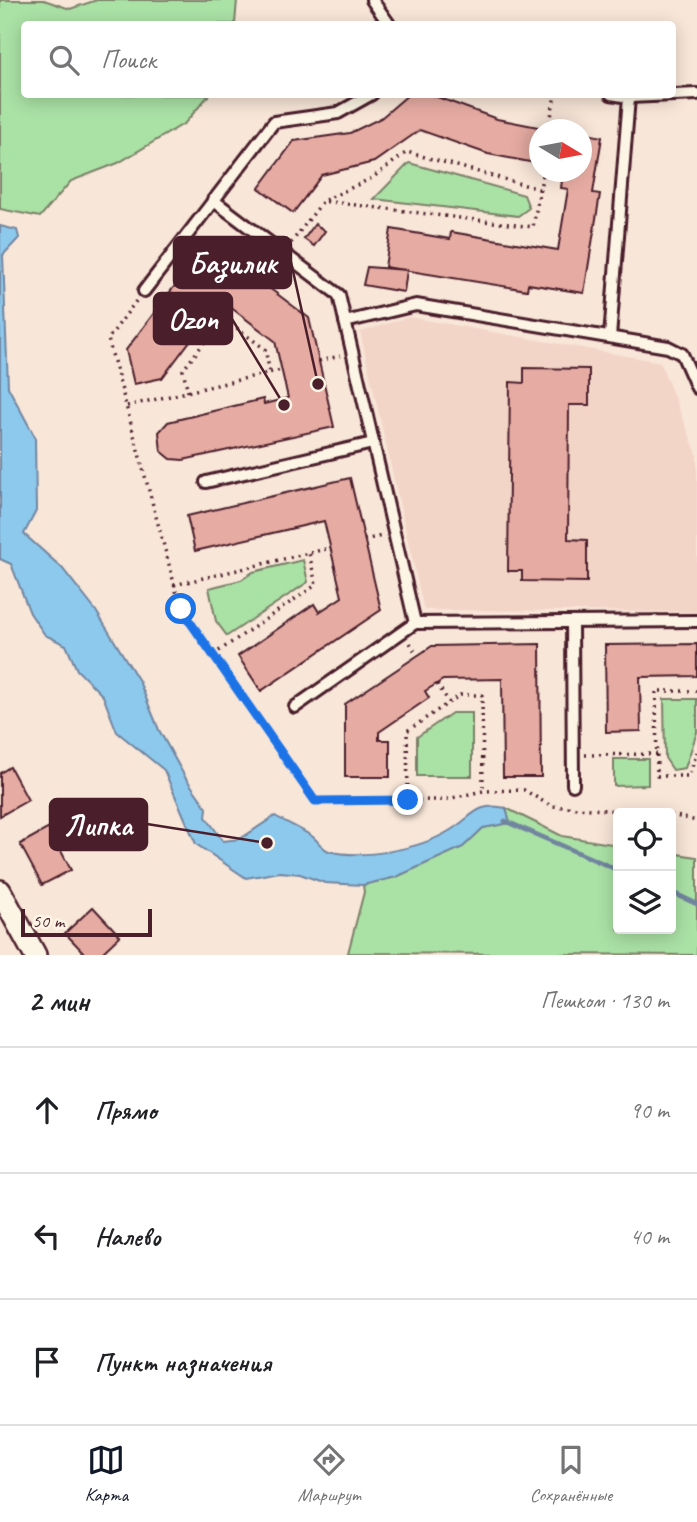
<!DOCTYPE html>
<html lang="ru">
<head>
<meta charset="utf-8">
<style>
	:root { --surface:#fff; --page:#f6f6f6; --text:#202124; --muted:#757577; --line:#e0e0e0; --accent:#111827 }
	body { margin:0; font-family:Caveat,sans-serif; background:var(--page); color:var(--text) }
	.controls { position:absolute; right:21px; bottom:21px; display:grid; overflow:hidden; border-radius:7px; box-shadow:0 4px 18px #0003 }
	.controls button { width:63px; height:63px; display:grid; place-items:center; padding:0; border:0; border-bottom:2px solid var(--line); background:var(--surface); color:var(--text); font:35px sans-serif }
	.compass { position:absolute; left:529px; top:119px; width:63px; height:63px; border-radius:50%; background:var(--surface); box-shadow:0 4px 18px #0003; rotate:100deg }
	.scale { position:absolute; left:21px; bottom:18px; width:131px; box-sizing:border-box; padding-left:7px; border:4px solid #4a1f2b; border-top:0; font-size:19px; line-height:24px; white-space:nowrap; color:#4a1f2b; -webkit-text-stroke:5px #fcf5e5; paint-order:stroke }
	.stop { position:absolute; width:21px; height:21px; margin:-16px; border:5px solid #1a73e8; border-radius:50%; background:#fff }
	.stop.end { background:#1a73e8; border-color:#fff; box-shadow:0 2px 7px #0008 }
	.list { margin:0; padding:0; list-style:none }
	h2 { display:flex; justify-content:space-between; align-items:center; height:91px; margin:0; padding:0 28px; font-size:30px }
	h2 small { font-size:23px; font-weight:400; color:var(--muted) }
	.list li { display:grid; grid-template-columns:46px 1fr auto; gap:21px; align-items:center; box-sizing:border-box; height:126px; padding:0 28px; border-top:2px solid var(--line) }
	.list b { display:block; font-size:26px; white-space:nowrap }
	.list em { font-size:23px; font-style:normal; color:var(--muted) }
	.icon { flex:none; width:38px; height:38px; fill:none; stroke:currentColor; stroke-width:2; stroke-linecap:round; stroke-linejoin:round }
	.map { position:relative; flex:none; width:697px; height:955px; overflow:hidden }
	.search { position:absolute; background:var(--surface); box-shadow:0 4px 18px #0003; left:21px; right:21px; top:21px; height:77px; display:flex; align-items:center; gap:18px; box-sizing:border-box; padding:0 24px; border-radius:7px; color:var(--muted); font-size:26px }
	.sheet { height:469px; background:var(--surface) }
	nav { display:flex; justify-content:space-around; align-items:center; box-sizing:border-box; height:98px; border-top:2px solid var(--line); background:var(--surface); font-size:19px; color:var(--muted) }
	nav a { display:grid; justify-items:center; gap:4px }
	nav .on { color:var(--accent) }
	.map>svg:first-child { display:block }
</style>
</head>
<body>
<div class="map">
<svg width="697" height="955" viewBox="0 0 697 955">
	<rect width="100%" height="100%" fill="#f8e6d8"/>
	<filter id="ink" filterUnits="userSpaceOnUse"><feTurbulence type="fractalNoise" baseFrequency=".0143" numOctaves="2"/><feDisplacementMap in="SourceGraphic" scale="14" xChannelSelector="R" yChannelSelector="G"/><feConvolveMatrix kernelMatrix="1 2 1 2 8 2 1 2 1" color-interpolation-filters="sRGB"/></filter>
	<g filter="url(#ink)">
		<path fill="#f3d5c8" d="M409,317L660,362L697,454V612L424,610L360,332Z"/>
		<g fill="#aae1a5" stroke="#7a8068" stroke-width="2">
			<path d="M0,0H44L70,9L97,0H237L235,24H24V94L209,95L185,123L118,163L71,181L40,217L0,209Z"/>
			<path d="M409,163L524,195L529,208L518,216L374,199Z"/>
			<path d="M303,560L308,582L227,636L216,621L209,588L241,580L253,572Z"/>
			<path d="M664,699H697V732L685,768L673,770L665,758Z"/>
			<path d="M452,713H472V776H417V737Z"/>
			<path d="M614,759H648V785L614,786Z"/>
			<path d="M506,808L562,836L618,845V929H671V853L697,857V955L348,953L364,892L363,885L396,877L463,847L483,828L509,823Z"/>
		</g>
		<path fill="#8cc9ed" stroke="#72859f" stroke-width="2" d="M0,226L17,230L19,238L3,255L8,387L35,437L36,511L24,534L62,568L96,611L139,681L159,730L185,777L207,808L206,817L223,841L240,839L275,816C287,823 302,829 313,837C319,842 322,849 329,851C362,860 420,849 449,831C472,818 476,801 506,808L510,823L483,828L463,847L396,877L363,885L325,883L300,874L280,872L246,878L196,844L164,770L117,732L103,696L77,670L66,645L45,635L30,613L11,564L0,559Z"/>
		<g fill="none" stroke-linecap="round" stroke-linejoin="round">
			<g stroke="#72859f" stroke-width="5">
				<path d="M505,821L618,870"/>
				<path d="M671,892L697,904"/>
			</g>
		</g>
		<g fill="#e6aca3" stroke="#4a1f2b" stroke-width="2">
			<path d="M409,94H429L497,119L553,130H540V164L488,154L420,130L374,162L322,175L293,213L259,188L294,141L350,133L381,118Z"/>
			<path d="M582,133L602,137L593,193L600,194L584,293L528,284L527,290L385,267L391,229L450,239L451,232L558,250L568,189L561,188L563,172H582Z"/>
			<path d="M315,224L325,231L314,246L304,239Z"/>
			<path d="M208,242L309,318L334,427L183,460L171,459L161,451L159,432L168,422L263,399L264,404L288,398L275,341L221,300L162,378L134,384L126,350Z"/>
			<path d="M367,267L407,270L404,292L363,285Z"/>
			<path d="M524,368L589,369V405H569L568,539L587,540V582L522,581V571H508L510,382L524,383Z"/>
			<path d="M350,478L381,610L261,691L238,656L314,604L319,612L342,597L324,521L195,551L187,516Z"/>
			<path d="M540,644L541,777H503L502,679L443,680L425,691L429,698L379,732V740H390V777H345V704L432,646Z"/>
			<path d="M697,644V676L640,677L641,731L606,732L605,645Z"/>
			<path d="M10,767L28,800L0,816V773Z"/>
			<path d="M49,828L71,870L42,885L20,844Z"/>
			<path d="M93,907L120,936L100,955H86L65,933Z"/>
		</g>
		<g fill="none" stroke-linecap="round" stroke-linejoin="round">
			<defs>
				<g id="lane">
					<path d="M372,0L389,24"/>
					<path d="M611,94L629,97L697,94"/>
					<path d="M213,200L339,295L415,623L697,621"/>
					<path d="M144,291L274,122L338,113L372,94"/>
					<path d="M345,322L416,305L668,347L682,354L697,388"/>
					<path d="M610,337L629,97"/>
					<path d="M206,482L373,443"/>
					<path d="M572,622L573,785"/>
					<path d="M295,707L415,623"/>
				</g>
				<path id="street" d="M0,891L35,955"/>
			</defs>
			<use href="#lane" stroke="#4a1f2b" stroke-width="16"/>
			<use href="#street" stroke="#4a1f2b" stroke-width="26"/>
			<g stroke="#4a1f2b" stroke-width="3.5" stroke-dasharray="2 5" stroke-linecap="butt">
				<path d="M549,129L555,94"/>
				<path d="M325,200L372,178L407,152L539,189"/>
				<path d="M291,243L323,201L533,227L543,172"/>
				<path d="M136,301L108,339L181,609L315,801L443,800L483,791L524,790L551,806L646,813"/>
				<path d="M319,361L340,356"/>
				<path d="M188,392L183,370L223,318L265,349L270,373"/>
				<path d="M127,406L281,370"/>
				<path d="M364,540L382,536"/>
				<path d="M174,585L330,548"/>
				<path d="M410,643L417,655"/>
				<path d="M213,655L316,585L309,553"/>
				<path d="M437,684L449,702"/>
				<path d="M697,691H656L657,776H689L697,752"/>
				<path d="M585,755L657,754"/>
				<path d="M408,800L407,731L460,695H482L483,790"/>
				<path d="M671,815L697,821"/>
			</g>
			<use href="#lane" stroke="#fcf5e5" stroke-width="10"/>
			<use href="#street" stroke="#fcf5e5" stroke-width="21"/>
		</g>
	</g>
	<g fill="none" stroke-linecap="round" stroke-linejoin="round" filter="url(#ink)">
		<path stroke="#1a73e8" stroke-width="9" d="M181,609L315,801L408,800"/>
	</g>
	<path fill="none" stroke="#4a1f2b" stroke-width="2.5" d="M318 384L291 262M284 405L232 319M267 843L147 824"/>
	<g fill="#4a1f2b" stroke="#fcf5e5" stroke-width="2.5">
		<circle cx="318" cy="384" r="7"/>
		<circle cx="284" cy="405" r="7"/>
		<circle cx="267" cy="843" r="7"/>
	</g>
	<g fill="#4a1f2b" stroke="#4a1f2b" stroke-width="2.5">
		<rect x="174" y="237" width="117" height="51" rx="7"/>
		<rect x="154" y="293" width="78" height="51" rx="7"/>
		<rect x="50" y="799" width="97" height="51" rx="7"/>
	</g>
	<g font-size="30" text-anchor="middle" font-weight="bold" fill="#fff">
		<text x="233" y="273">Базилик</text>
		<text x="193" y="329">Ozon</text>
		<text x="98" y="835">Липка</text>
	</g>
</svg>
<div class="controls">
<button><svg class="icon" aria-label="locate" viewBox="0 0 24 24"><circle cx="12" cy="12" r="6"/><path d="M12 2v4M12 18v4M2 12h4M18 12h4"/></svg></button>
<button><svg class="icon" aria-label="layers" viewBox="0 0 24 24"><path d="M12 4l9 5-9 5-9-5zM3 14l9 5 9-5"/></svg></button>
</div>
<svg class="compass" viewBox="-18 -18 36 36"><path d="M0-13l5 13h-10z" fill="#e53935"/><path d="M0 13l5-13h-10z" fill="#757577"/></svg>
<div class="scale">50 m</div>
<div class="stop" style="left:181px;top:609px"></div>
<div class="stop end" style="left:408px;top:800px"></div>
<div class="search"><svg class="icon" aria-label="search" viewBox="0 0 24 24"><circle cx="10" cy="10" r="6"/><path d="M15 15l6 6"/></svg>Поиск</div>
</div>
<section class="sheet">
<h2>2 мин<small>Пешком · 130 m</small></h2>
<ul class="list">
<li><svg class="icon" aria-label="ahead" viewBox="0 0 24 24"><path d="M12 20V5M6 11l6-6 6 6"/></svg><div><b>Прямо</b></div><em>90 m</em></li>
<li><svg class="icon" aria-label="left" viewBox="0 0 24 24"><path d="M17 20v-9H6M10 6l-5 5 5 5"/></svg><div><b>Налево</b></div><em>40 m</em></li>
<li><svg class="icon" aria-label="arrive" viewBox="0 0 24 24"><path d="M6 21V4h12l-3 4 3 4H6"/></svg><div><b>Пункт назначения</b></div></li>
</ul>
</section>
<nav>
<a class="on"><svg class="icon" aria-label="map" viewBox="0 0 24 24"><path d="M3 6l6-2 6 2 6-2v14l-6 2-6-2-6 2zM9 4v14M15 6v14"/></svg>Карта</a>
<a><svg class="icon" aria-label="directions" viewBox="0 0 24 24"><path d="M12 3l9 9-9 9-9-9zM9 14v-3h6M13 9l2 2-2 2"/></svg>Маршрут</a>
<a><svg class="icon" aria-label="saved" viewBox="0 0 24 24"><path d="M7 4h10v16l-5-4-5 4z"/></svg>Сохранённые</a>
</nav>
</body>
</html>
